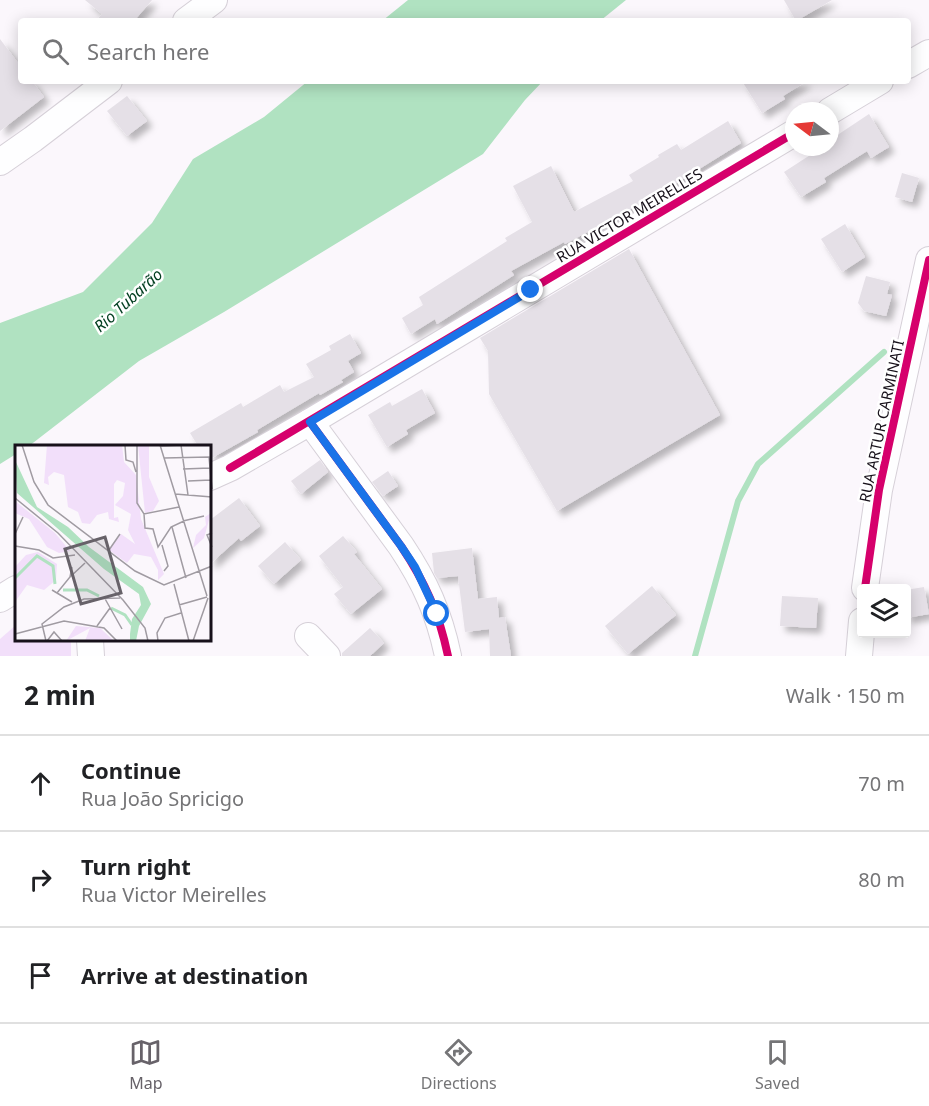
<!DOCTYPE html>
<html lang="en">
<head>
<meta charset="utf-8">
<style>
	:root { --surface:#fff; --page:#f6f6f6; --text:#202124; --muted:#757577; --line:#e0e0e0; --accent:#676269 }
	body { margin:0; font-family:"Noto Sans",sans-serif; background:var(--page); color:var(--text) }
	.controls { position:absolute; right:18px; bottom:18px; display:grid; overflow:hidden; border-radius:6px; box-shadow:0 3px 15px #0003 }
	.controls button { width:54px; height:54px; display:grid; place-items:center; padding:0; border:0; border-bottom:2px solid var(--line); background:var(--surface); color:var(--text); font:30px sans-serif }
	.compass { position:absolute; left:785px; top:102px; width:54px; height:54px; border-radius:50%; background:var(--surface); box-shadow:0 3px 15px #0003; rotate:286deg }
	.stop { position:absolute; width:18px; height:18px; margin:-14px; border:4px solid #1a73e8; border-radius:50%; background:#fff }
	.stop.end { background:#1a73e8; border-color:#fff; box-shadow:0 2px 6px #0008 }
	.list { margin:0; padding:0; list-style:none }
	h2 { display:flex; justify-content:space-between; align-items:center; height:78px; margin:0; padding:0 24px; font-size:26px }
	h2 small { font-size:20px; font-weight:400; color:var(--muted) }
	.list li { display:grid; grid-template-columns:39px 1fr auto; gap:18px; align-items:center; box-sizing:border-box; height:96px; padding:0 24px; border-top:2px solid var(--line) }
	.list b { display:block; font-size:22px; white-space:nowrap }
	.list p { margin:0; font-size:20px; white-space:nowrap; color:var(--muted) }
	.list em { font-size:20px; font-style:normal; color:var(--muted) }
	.icon { flex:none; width:33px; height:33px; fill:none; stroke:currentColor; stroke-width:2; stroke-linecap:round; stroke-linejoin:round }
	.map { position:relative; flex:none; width:929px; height:656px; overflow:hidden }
	.search { position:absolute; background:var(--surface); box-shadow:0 3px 15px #0003; left:18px; right:18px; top:18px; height:66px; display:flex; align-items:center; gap:15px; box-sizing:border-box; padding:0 21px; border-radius:6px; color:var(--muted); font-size:22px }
	.sheet { height:366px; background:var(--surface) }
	nav { display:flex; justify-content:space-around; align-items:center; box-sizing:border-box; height:84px; border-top:2px solid var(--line); background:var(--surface); font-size:16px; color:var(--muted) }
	nav a { display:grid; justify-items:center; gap:3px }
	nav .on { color:var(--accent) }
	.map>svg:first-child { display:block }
</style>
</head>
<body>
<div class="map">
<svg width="929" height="656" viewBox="0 0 929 656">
	<defs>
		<filter id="shadow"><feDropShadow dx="5.5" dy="5.5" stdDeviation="3" flood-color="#0004"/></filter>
	</defs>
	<rect width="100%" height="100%" fill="#fbf7fc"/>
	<path fill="#f2dffa" d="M16,625V640H71V656H0V639Z"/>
	<g fill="#b0e2c1">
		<path d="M408,0H626L600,21H382Z"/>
		<path d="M308,81H543L525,100L483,154L224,312L139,361L29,446H16V454L0,464V323L83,292L152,223L193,159L264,117Z"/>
	</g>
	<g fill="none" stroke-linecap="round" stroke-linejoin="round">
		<path stroke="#b0e2c1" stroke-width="6" d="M695,656L738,501L758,464L884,352"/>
	</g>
	<g fill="#e5e0e7" filter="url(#shadow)">
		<path d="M85,0H152L134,21H96L102,14Z"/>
		<path d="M784,0H832L796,21Z"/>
		<path d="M0,39L21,67V81H32L44,97L0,131Z"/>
		<path d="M742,81H807L783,96L785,99L762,113Z"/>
		<path d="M127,96L147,121L127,136L107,111Z"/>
		<path d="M869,114L889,147L871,158L867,151L824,178L826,182L801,197L784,172L821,148V147H830V140Z"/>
		<path d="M728,121L741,143L675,184L674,182L633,208L565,244L564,242L511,271L514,275L437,324L435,319L411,334L402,318L423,305L419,297L507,241L505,238L532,222L513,186L551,166L574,212L633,181L629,175L659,157L658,155L677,144L681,150Z"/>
		<path d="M902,173L919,178L912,202L895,197Z"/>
		<path d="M845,224L865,257L842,272L821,239Z"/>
		<path d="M629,249L720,415L557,511L489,394L488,351L480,338Z"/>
		<path d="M866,276L890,282L887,294L892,295L886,316L864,311L858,303Z"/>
		<path d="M350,334L361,353L346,362L348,361L354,372L341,380L343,382L320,395L319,393L257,430L258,432L210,459V446H198L190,433L241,403L243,407L280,385L284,392L314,377L306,364L331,350L329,346Z"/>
		<path d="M422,389L435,413L406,430L408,434L387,447L368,415L390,402L392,406Z"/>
		<path d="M320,460L328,472L301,494L291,481Z"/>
		<path d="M388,471L398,486L383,496L372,482Z"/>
		<path d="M239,498L260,526L241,541L239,538L210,564V520Z"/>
		<path d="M343,536L357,552L354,554L382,589L351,614L334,594L343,587L319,556Z"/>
		<path d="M285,542L301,560L274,584L258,566Z"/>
		<path d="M472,548L478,599L497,597L499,618L505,617L511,656H490L489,629L465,632L458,576L437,578L434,573L432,553Z"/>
		<path d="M652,586L676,615L628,654L605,626Z"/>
		<path d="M924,587L929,614L906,618V590Z"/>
		<path d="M782,596L818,598L816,628L780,626Z"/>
		<path d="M370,628L384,643L370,656H342V653Z"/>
	</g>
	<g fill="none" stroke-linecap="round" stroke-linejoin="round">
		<defs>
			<g id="minor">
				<path d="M186,21L214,0"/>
				<path d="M908,65L929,53"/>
				<path d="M830,111L880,81"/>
				<path d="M0,162L33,139L109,81"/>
				<path d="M310,422L401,546C425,582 439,613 448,656"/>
				<path d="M210,477L230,468L310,422L794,133"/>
				<path d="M865,588L879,490L929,260"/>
				<path d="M0,599L16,589"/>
				<path d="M308,636L327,656"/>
				<path d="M90,640L91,656"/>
				<path d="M859,656L862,621"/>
			</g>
		</defs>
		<use href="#minor" stroke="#d6d0d8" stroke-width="28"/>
		<use href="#minor" stroke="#fefeff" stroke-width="26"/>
		<defs>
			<g id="cycleway">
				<path d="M310,422L401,546C425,582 439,613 448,656"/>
				<path d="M230,468L794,133"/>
				<path d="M865,588L879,490L929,260"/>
			</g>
		</defs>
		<use href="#cycleway" stroke="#fff" stroke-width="11"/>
		<use href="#cycleway" stroke="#d6006c" stroke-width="8"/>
	</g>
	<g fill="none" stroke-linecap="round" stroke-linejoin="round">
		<path stroke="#1a73e8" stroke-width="8" d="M437,614L415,567L401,546L310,422L531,290"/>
	</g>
	<g text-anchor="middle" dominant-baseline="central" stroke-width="5" stroke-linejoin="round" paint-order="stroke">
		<g font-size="15" fill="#17111a" stroke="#fff">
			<text transform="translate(629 215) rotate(-31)">RUA VICTOR MEIRELLES</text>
			<text transform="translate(881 421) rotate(-78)">RUA ARTUR CARMINATI</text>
		</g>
		<g font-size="16" font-style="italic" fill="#044022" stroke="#fff">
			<text transform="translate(128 300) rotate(-42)">Rio Tubarão</text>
		</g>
	</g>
	<g transform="translate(15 445)">
		<rect width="196" height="196" fill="#fbf7fc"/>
		<path d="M32,0H107L109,17L121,30L126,74L149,129L143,135V125L136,112L119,109L112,118L94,105L106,89L120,99L113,85L116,69L100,60L108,51L110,38L102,35L99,39V73L103,72L104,77L94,74L93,67L82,70L75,79L67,78L63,67L53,62L49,30L39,27L33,32L34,40L29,38ZM123,0H134V32L144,56L138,66L130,68ZM0,56L40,88L55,106L44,108L32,102L14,74L0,68ZM196,68L189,93L178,103L181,90L191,80L190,72ZM23,107L42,119L41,135L29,145L12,140L0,157V122L11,110ZM61,181L85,183L99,196H70L75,183L51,196Z" fill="#f2dffa"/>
		<path d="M0,15L22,62L53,82L74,102L128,142L136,159L124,181L121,196H115V189L117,174L126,160L124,149L89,124L2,48Z" fill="#b0e2c1"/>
		<path fill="none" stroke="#b0e2c1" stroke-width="3" d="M0,133L22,111L38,121L40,139M48,145H72L84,151M96,163L110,170L117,180"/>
		<path fill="none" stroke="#a09ba2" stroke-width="1.5" d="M7,0L19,37L33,60L120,126L149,140L197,121M110,0L111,15L118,17L121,27M122,0V58L129,69L164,62M145,0L192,151M166,0L173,50M145,1L167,0M149,13L194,12L197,44M168,24L195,23M173,36L196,35M160,49L197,52M0,53L43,88L108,155L130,183L133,196M129,69L130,83L138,84L143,102L156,82L169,76M168,76L189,71M157,82L171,133M197,88L192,90L197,102M0,89L8,72M147,100L153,121L149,126M0,101L24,105L38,113L60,110M94,105L105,89M55,132L70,118M159,139L174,196M37,145L57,157M42,148L55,132L57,122M89,152L107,184M164,160L192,152M82,181L95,163M0,189L49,176L89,183L102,196M31,196L27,179L49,162L69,154L105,153M32,196L39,187L47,196M143,196L142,188L150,173L166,168M178,196L193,153"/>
		<path fill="#676269" fill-opacity="0.15" stroke="#676269" stroke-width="3" d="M90,92L106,148L66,159L50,104Z"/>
		<rect width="196" height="196" fill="none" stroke="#17111a" stroke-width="3"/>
	</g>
</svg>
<div class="controls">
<button><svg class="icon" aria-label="layers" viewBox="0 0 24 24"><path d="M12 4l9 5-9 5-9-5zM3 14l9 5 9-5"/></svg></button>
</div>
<svg class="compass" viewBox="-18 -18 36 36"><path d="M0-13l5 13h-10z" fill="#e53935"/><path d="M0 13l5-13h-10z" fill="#757577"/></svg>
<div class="stop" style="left:437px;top:614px"></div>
<div class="stop end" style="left:531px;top:290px"></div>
<div class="search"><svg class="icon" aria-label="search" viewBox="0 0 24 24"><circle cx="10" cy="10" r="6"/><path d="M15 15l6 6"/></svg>Search here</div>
</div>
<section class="sheet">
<h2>2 min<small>Walk · 150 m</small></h2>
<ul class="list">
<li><svg class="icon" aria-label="ahead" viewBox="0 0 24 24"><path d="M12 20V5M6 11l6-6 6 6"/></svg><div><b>Continue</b><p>Rua João Spricigo</p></div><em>70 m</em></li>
<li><svg class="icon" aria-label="right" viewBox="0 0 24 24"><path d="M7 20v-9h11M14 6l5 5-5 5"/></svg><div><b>Turn right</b><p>Rua Victor Meirelles</p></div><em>80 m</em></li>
<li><svg class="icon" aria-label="arrive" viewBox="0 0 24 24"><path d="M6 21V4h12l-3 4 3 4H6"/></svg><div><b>Arrive at destination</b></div></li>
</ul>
</section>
<nav>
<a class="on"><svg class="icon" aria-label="map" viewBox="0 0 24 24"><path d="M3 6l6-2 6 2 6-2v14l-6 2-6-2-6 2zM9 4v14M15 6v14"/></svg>Map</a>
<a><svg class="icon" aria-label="directions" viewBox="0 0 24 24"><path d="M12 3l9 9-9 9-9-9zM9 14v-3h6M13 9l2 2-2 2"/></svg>Directions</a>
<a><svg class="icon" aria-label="saved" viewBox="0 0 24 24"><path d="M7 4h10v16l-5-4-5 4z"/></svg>Saved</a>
</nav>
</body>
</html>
